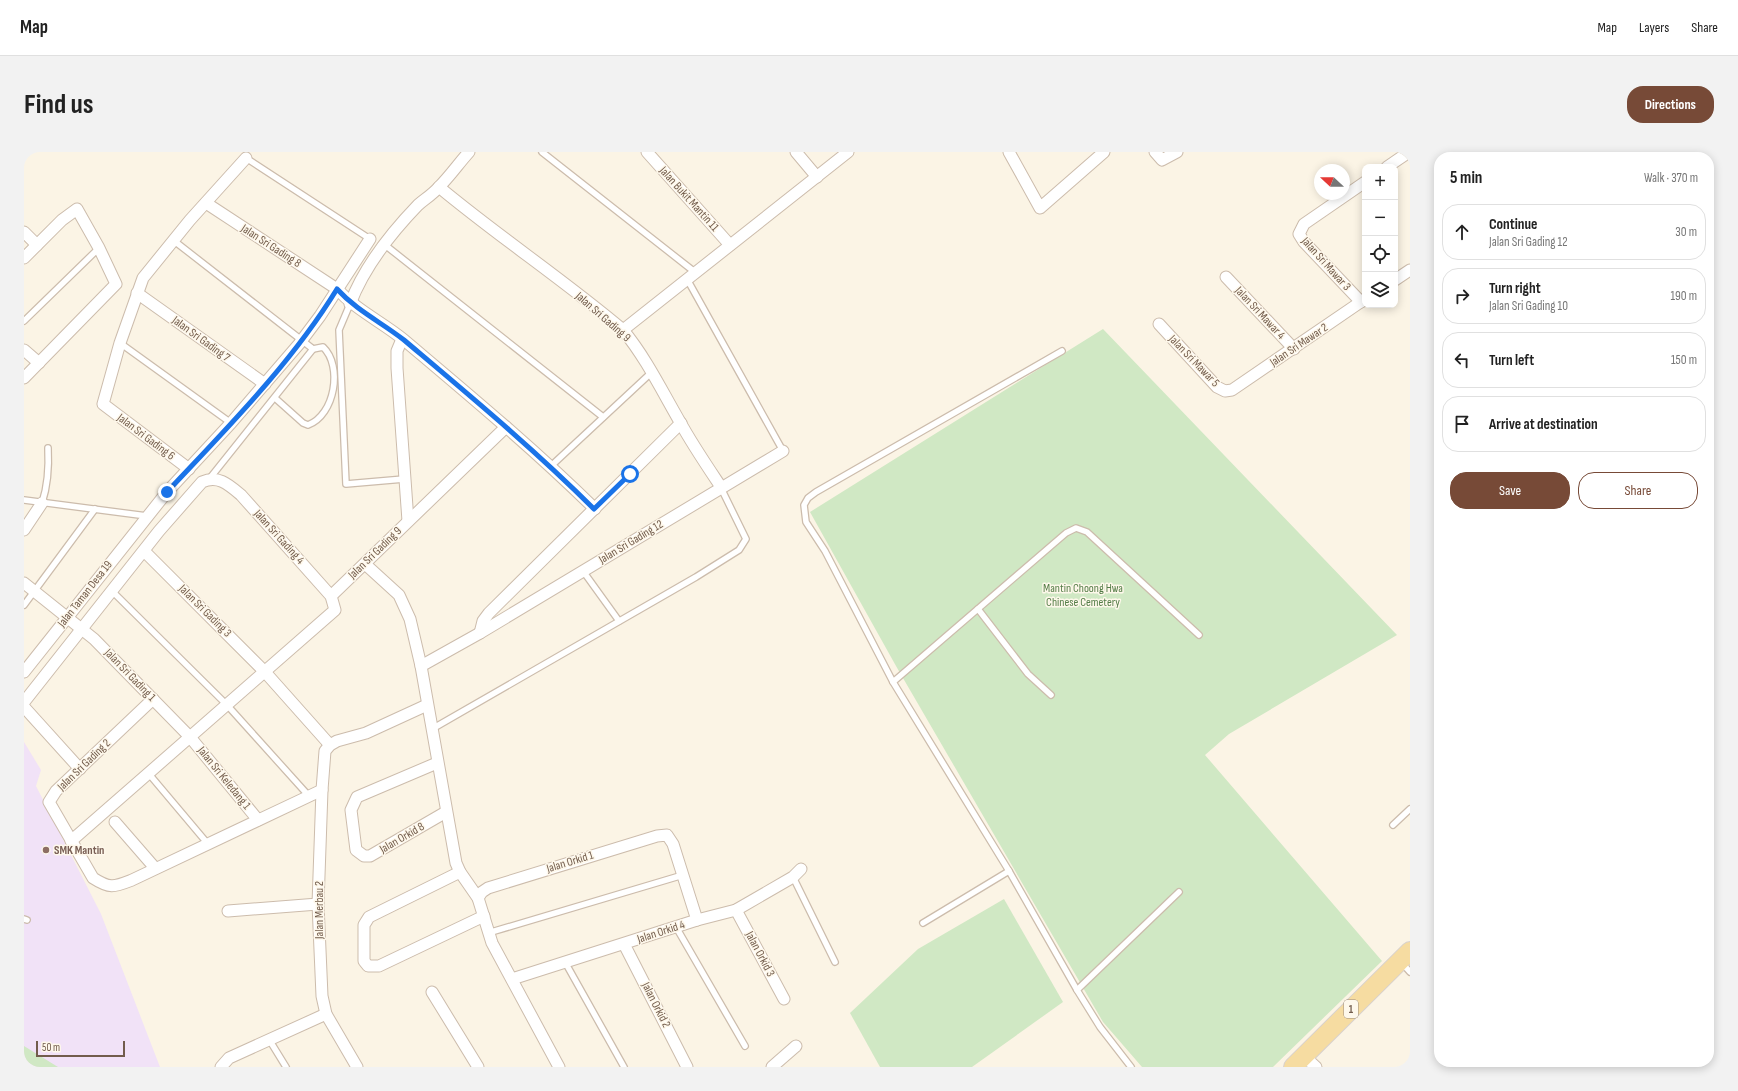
<!DOCTYPE html>
<html lang="en">
<head>
<meta charset="utf-8">
<style>
	:root { --surface:#fff; --page:#f2f2f2; --text:#222; --muted:#767676; --line:#e0e0e0; --accent:#774a37 }
	body { margin:0; font-family:"Sofia Sans Condensed",sans-serif; background:var(--page); color:var(--text) }
	.controls { position:absolute; right:12px; top:12px; display:grid; overflow:hidden; border-radius:8px; box-shadow:0 2px 10px #0003 }
	.controls button { width:36px; height:36px; display:grid; place-items:center; padding:0; border:0; border-bottom:1px solid var(--line); background:var(--surface); color:var(--text); font:20px sans-serif }
	.compass { position:absolute; left:1290px; top:12px; width:36px; height:36px; border-radius:50%; background:var(--surface); box-shadow:0 2px 10px #0003; rotate:292deg }
	.scale { position:absolute; left:12px; bottom:10px; width:89px; box-sizing:border-box; padding-left:4px; border:2px solid #725c4c; border-top:0; font-size:11px; line-height:14px; white-space:nowrap; color:#725c4c; -webkit-text-stroke:3px #fef8eb; paint-order:stroke }
	.stop { position:absolute; width:12px; height:12px; margin:-9px; border:3px solid #1a73e8; border-radius:50%; background:#fff }
	.stop.end { background:#1a73e8; border-color:#fff; box-shadow:0 1px 4px #0008 }
	.list { margin:0; padding:0; list-style:none }
	h2 { display:flex; justify-content:space-between; align-items:center; height:52px; margin:0; padding:0 16px; font-size:17px }
	h2 small { font-size:13px; font-weight:400; color:var(--muted) }
	.list li { display:grid; grid-template-columns:26px 1fr auto; gap:12px; align-items:center; box-sizing:border-box; height:56px; margin:0 8px 8px; padding:0 8px; border:1px solid var(--line); border-radius:16px }
	.list b { display:block; font-size:15px; white-space:nowrap }
	.list p { margin:0; font-size:13px; white-space:nowrap; color:var(--muted) }
	.list em { font-size:13px; font-style:normal; color:var(--muted) }
	.actions { display:flex; gap:8px; padding:12px 16px }
	.actions a { flex:1; padding:9px 0; border:1px solid var(--accent); border-radius:16px; text-align:center; font-size:14px; color:var(--accent) }
	.actions .main { background:var(--accent); color:#fff }
	.icon { flex:none; width:22px; height:22px; fill:none; stroke:currentColor; stroke-width:2; stroke-linecap:round; stroke-linejoin:round }
	.map { position:relative; flex:none; width:1386px; height:915px; overflow:hidden; border-radius:16px }
	header { display:flex; align-items:center; gap:24px; box-sizing:border-box; height:56px; padding:0 20px; background:var(--surface); border-bottom:1px solid var(--line) }
	header strong { font-size:19px }
	nav { display:flex; gap:22px; margin-inline-start:auto; font-size:14px }
	.intro { display:flex; align-items:center; justify-content:space-between; box-sizing:border-box; height:96px; padding:0 24px }
	h1 { margin:0; font-size:28px }
	.button { padding:10px 18px; border-radius:16px; background:var(--accent); color:#fff; font-size:14px; font-weight:700 }
	main { display:flex; gap:24px; padding:0 24px }
	aside { flex:1; background:var(--surface); border-radius:16px; box-shadow:0 2px 10px #0003 }
	.map>svg:first-child { display:block }
</style>
</head>
<body>
<header>
<strong>Map</strong>
<nav><a>Map</a><a>Layers</a><a>Share</a></nav>
</header>
<div class="intro"><h1>Find us</h1><a class="button">Directions</a></div>
<main>
<div class="map">
<svg width="1386" height="915" viewBox="0 0 1386 915">
	<rect width="100%" height="100%" fill="#fbf4e5"/>
	<path fill="#f1e2f7" d="M0,590L17,618L12,634L77,762L136,915H0Z"/>
	<g fill="#d0e8c4">
		<path d="M1079,177L1373,483L1205,582L1181,603L1358,809L1249,915H1118L1079,870L872,514L786,360Z"/>
		<path d="M980,747L1039,850L948,915H856L826,861L894,797Z"/>
		<path d="M0,894L34,915H0Z"/>
	</g>
	<g fill="none" stroke-linecap="round" stroke-linejoin="round">
		<defs>
			<g id="service">
				<path d="M518,0L672,121"/>
				<path d="M222,6L346,87"/>
				<path d="M149,88L289,197L186,326"/>
				<path d="M361,93L579,265"/>
				<path d="M663,127L759,299"/>
				<path d="M326,152L315,178L322,332L380,327"/>
				<path d="M0,169L75,96"/>
				<path d="M96,191L207,271"/>
				<path d="M1038,199L792,340L784,346L780,353L782,370L801,399L869,530L985,719L1053,838L1076,875L1107,915"/>
				<path d="M251,246L279,271L284,273C311,263 319,214 299,195L289,197"/>
				<path d="M527,314L628,220"/>
				<path d="M0,348L123,364"/>
				<path d="M18,351C24,333 25,315 24,296"/>
				<path d="M559,419L595,469"/>
				<path d="M88,439L203,553L284,643"/>
				<path d="M0,453L71,357"/>
				<path d="M954,457L1004,522L1027,543"/>
				<path d="M869,530L1042,381L1052,376L1063,380L1175,483"/>
				<path d="M408,577L672,425L715,398L722,387L697,336"/>
				<path d="M125,622L184,692"/>
				<path d="M1369,673L1386,657"/>
				<path d="M769,725L811,810"/>
				<path d="M0,767L3,768"/>
				<path d="M899,771L985,719"/>
				<path d="M652,775L721,894"/>
				<path d="M464,781L659,723"/>
				<path d="M541,810L600,915"/>
				<path d="M1378,811L1386,820"/>
				<path d="M1053,838L1155,740"/>
				<path d="M246,889L262,915"/>
			</g>
			<g id="minor">
				<path d="M623,0L706,93"/>
				<path d="M772,0L793,25"/>
				<path d="M985,0L1016,56L1080,0"/>
				<path d="M1131,0L1138,8L1153,0"/>
				<path d="M1363,15L1385,0"/>
				<path d="M415,35C475,85 540,128 599,178C622,206 638,239 656,270C668,292 683,314 697,335"/>
				<path d="M182,51L313,137C332,158 358,170 380,188C445,243 510,297 571,357"/>
				<path d="M0,80L13,93"/>
				<path d="M0,106L38,68L53,57L75,96L92,132L0,226"/>
				<path d="M1202,125L1270,197"/>
				<path d="M1371,128L1386,118"/>
				<path d="M113,141L241,232"/>
				<path d="M1337,150L1280,90L1275,82L1280,72L1341,30"/>
				<path d="M326,152C340,115 367,81 394,53C401,47 409,42 415,35C426,24 435,11 445,0"/>
				<path d="M1135,172L1193,235L1201,239L1208,238L1341,147"/>
				<path d="M599,178L824,0"/>
				<path d="M378,187L373,199V216L384,369"/>
				<path d="M0,198L15,211"/>
				<path d="M165,317L79,252L96,191L119,126L166,68L222,6"/>
				<path d="M0,378L18,351"/>
				<path d="M120,399L241,520L306,593"/>
				<path d="M341,412L375,443L386,467L397,514L432,711L436,720L454,746L468,791L535,915"/>
				<path d="M0,431L70,487L166,585L234,668"/>
				<path d="M307,444L482,275"/>
				<path d="M456,481L459,469L465,461L657,271"/>
				<path d="M397,514L456,481L759,299"/>
				<path d="M0,520L143,340L207,271L275,192L296,164L346,87"/>
				<path d="M129,547L32,639L25,650L69,726C86,737 90,735 108,728L298,638"/>
				<path d="M0,550L135,379L178,330C194,323 204,332 217,343L307,444L311,458L47,689"/>
				<path d="M0,555L56,617"/>
				<path d="M413,611L333,645L327,658L332,698L340,704H346L422,660"/>
				<path d="M91,670L131,716"/>
				<path d="M436,720L345,765L340,773V809L344,814H355L460,764"/>
				<path d="M454,746L458,740L464,736L633,684L643,683L649,692L673,768"/>
				<path d="M712,758L760,847"/>
				<path d="M204,759L294,752"/>
				<path d="M600,792L663,915"/>
				<path d="M488,827L673,768L712,758L769,725L777,717"/>
				<path d="M408,840L454,915"/>
				<path d="M1280,904L1292,915"/>
				<path d="M197,915L205,906L302,862"/>
				<path d="M333,915L302,862L298,844L294,752L298,638L301,599L306,593L313,589L342,581L403,553"/>
				<path d="M748,915L772,894"/>
			</g>
			<path id="primary" d="M1269,915L1386,799"/>
		</defs>
		<use href="#service" stroke="#ccbcac" stroke-width="8"/>
		<use href="#minor" stroke="#ccbcac" stroke-width="13"/>
		<use href="#primary" stroke="#d8d1cd" stroke-width="20"/>
		<use href="#service" stroke="#fff" stroke-width="5.5"/>
		<use href="#minor" stroke="#fff" stroke-width="11"/>
		<use href="#primary" stroke="#f6dca1" stroke-width="18"/>
	</g>
	<g fill="none" stroke-linecap="round" stroke-linejoin="round">
		<path stroke="#1a73e8" stroke-width="5" d="M143,340C203,276 267,212 313,137C333,159 357,170 380,188C445,243 510,297 570,357L606,322"/>
	</g>
	<circle fill="#8d6e63" stroke="#fef8eb" stroke-width="1.5" cx="22" cy="698" r="4"/>
	<g text-anchor="middle" dominant-baseline="central" stroke-width="3" stroke-linejoin="round" paint-order="stroke">
		<rect fill="#fef8eb" stroke="#9c8b7c" stroke-width="1" x="1320" y="848" width="14" height="18" rx="3"/>
		<g font-size="11" font-weight="bold" fill="#725c4c">
			<text x="1327" y="857">1</text>
		</g>
		<g font-size="12" fill="#725c4c" stroke="#fef8eb">
			<text transform="translate(665 47) rotate(48)">Jalan Bukit Mantin 11</text>
			<text transform="translate(247 94) rotate(33)">Jalan Sri Gading 8</text>
			<text transform="translate(1302 112) rotate(48)">Jalan Sri Mawar 3</text>
			<text transform="translate(1236 161) rotate(47)">Jalan Sri Mawar 4</text>
			<text transform="translate(579 165) rotate(41)">Jalan Sri Gading 9</text>
			<text transform="translate(177 187) rotate(36)">Jalan Sri Gading 7</text>
			<text transform="translate(1275 193) rotate(-34)">Jalan Sri Mawar 2</text>
			<text transform="translate(1170 209) rotate(46)">Jalan Sri Mawar 5</text>
			<text transform="translate(122 285) rotate(37)">Jalan Sri Gading 6</text>
			<text transform="translate(255 385) rotate(48)">Jalan Sri Gading 4</text>
			<text transform="translate(607 390) rotate(-31)">Jalan Sri Gading 12</text>
			<text transform="translate(351 401) rotate(-44)">Jalan Sri Gading 9</text>
			<text transform="translate(61 442) rotate(-52)">Jalan Taman Desa 19</text>
			<text transform="translate(181 459) rotate(45)">Jalan Sri Gading 3</text>
			<text transform="translate(106 523) rotate(46)">Jalan Sri Gading 1</text>
			<text transform="translate(60 613) rotate(-44)">Jalan Sri Gading 2</text>
			<text transform="translate(200 626) rotate(51)">Jalan Sri Keledang 1</text>
			<text transform="translate(378 686) rotate(-30)">Jalan Orkid 8</text>
			<text transform="translate(546 710) rotate(-17)">Jalan Orkid 1</text>
			<text transform="translate(295 758) rotate(-90)">Jalan Merbau 2</text>
			<text transform="translate(637 780) rotate(-18)">Jalan Orkid 4</text>
			<text transform="translate(736 802) rotate(62)">Jalan Orkid 3</text>
			<text transform="translate(632 853) rotate(63)">Jalan Orkid 2</text>
		</g>
		<g font-size="12" fill="#547d47" stroke="#fef8eb">
			<text x="1059" y="436">Mantin Choong Hwa<tspan x="1059" dy="14">Chinese Cemetery</tspan></text>
		</g>
		<g font-size="12" font-weight="bold" fill="#785e54" stroke="#fef8eb" text-anchor="start">
			<text x="30" y="698">SMK Mantin</text>
		</g>
	</g>
</svg>
<div class="controls">
<button>+</button>
<button>−</button>
<button><svg class="icon" aria-label="locate" viewBox="0 0 24 24"><circle cx="12" cy="12" r="6"/><path d="M12 2v4M12 18v4M2 12h4M18 12h4"/></svg></button>
<button><svg class="icon" aria-label="layers" viewBox="0 0 24 24"><path d="M12 4l9 5-9 5-9-5zM3 14l9 5 9-5"/></svg></button>
</div>
<svg class="compass" viewBox="-18 -18 36 36"><path d="M0-13l5 13h-10z" fill="#e53935"/><path d="M0 13l5-13h-10z" fill="#767676"/></svg>
<div class="scale">50 m</div>
<div class="stop" style="left:606px;top:322px"></div>
<div class="stop end" style="left:143px;top:340px"></div>
</div>
<aside>
<h2>5 min<small>Walk · 370 m</small></h2>
<ul class="list">
<li><svg class="icon" aria-label="ahead" viewBox="0 0 24 24"><path d="M12 20V5M6 11l6-6 6 6"/></svg><div><b>Continue</b><p>Jalan Sri Gading 12</p></div><em>30 m</em></li>
<li><svg class="icon" aria-label="right" viewBox="0 0 24 24"><path d="M7 20v-9h11M14 6l5 5-5 5"/></svg><div><b>Turn right</b><p>Jalan Sri Gading 10</p></div><em>190 m</em></li>
<li><svg class="icon" aria-label="left" viewBox="0 0 24 24"><path d="M17 20v-9H6M10 6l-5 5 5 5"/></svg><div><b>Turn left</b></div><em>150 m</em></li>
<li><svg class="icon" aria-label="arrive" viewBox="0 0 24 24"><path d="M6 21V4h12l-3 4 3 4H6"/></svg><div><b>Arrive at destination</b></div></li>
</ul>
<div class="actions"><a class="main">Save</a><a>Share</a></div>
</aside>
</main>
</body>
</html>
